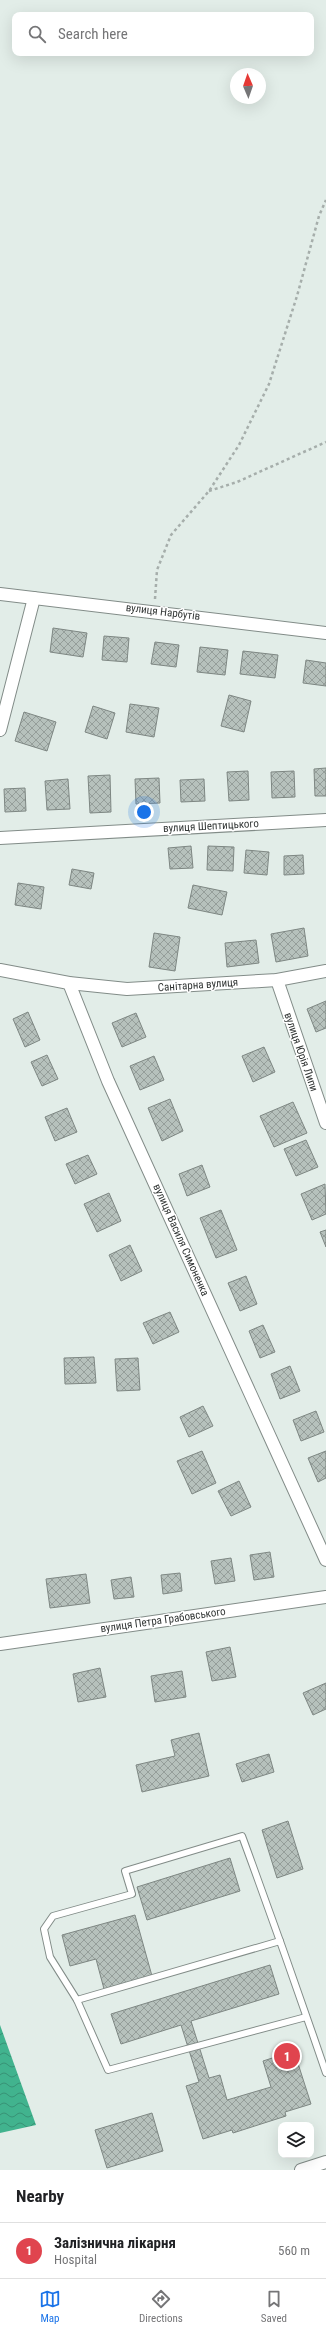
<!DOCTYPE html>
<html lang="en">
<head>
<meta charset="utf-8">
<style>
	:root { --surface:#fff; --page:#f6f6f6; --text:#202124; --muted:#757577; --line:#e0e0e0; --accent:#1a73e8 }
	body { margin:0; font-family:"Roboto Condensed",sans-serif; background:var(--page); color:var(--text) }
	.controls { position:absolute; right:12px; bottom:12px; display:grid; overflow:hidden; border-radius:8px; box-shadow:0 4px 16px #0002 }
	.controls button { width:36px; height:36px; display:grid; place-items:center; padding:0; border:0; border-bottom:1px solid var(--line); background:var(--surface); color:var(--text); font:20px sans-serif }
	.compass { position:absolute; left:230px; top:68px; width:36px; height:36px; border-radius:50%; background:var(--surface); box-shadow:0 4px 16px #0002; rotate:358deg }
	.you { position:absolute; left:144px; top:812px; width:14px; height:14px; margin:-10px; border:3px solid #fff; border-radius:50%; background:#1a73e8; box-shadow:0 0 0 6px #1a73e833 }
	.badge { display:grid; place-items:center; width:26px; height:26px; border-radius:50%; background:var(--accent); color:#fff; font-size:13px; font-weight:700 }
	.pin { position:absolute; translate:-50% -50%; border:2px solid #fff; box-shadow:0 1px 4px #0006 }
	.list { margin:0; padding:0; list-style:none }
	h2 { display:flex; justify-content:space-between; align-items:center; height:52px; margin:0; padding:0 16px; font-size:17px }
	h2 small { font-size:13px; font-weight:400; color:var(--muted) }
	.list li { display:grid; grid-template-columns:26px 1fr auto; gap:12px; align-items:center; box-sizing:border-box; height:56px; padding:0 16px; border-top:1px solid var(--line) }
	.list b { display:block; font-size:15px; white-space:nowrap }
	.list p { margin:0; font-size:13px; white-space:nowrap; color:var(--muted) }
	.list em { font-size:13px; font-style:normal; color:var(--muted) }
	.icon { flex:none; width:22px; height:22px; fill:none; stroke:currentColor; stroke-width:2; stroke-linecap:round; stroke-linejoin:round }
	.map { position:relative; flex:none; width:326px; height:2170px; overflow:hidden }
	.search { position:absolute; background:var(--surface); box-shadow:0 4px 16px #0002; left:12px; right:12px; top:12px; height:44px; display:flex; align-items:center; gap:10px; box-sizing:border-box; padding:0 14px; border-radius:8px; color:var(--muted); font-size:15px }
	.sheet { height:108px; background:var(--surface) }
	nav { display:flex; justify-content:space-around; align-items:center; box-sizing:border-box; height:56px; border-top:1px solid var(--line); background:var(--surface); font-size:11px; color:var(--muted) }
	nav a { display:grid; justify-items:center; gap:2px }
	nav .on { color:var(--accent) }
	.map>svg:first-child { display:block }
</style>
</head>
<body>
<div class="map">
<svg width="326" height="2170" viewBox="0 0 326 2170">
	<defs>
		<pattern id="water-waves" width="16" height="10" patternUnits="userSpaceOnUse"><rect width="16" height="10" fill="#41b38e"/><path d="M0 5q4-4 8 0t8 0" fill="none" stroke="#379275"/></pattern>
		<pattern id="building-cross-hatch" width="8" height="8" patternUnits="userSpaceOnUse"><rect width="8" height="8" fill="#b6c1bc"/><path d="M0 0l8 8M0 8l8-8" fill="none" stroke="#959e9a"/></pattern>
	</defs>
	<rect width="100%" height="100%" fill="#e2ede8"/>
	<path fill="url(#water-waves)" d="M0,2025L36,2125L0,2133Z"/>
	<g fill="url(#building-cross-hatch)" stroke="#7e8783">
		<path d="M53,628L87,633L83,657L50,652Z"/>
		<path d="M104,636L129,638L127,662L102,660Z"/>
		<path d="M155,642L179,645L176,667L151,664Z"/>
		<path d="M200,647L228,650L225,675L197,672Z"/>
		<path d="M243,651L278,655L275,678L240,674Z"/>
		<path d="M306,660L326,663V686L303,683Z"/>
		<path d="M229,695L251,701L244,732L221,726Z"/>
		<path d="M130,704L159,708L154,737L126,732Z"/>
		<path d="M93,706L115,713L107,739L85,732Z"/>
		<path d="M24,712L56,722L47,751L15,741Z"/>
		<path d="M326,768V796H315L314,769Z"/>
		<path d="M248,771L249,800L229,801L227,772Z"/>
		<path d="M294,771L295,797L272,798L271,772Z"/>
		<path d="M110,775L111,812L90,813L88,776Z"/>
		<path d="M159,778L160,803L136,804L135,779Z"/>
		<path d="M68,779L70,809L47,810L45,781Z"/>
		<path d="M204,779L205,801L181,802L180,780Z"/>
		<path d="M25,788L26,811L5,812L4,789Z"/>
		<path d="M191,846L193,868L170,869L168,848Z"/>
		<path d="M208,846L234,847L233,871L207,870Z"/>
		<path d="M246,850L269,852L267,875L244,873Z"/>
		<path d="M303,855L304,874L284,875V856Z"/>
		<path d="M72,869L94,873L91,889L69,885Z"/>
		<path d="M18,883L44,887L41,909L15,905Z"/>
		<path d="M193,885L227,892L222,915L188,908Z"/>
		<path d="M304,928L308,956L276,962L271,934Z"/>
		<path d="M154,933L180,937L175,971L149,967Z"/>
		<path d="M256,940L259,963L227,967L225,943Z"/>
		<path d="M326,1001V1028L316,1032L307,1009Z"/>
		<path d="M28,1012L40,1040L25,1047L13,1019Z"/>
		<path d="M136,1013L146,1037L122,1047L112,1023Z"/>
		<path d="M264,1047L275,1072L253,1082L242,1056Z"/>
		<path d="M47,1055L58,1079L42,1086L31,1062Z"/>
		<path d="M154,1056L164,1080L140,1090L130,1066Z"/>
		<path d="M170,1099L183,1131L162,1141L148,1108Z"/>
		<path d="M293,1102L307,1133L274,1147L260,1116Z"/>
		<path d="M67,1108L77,1132L55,1141L45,1117Z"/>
		<path d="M306,1140L318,1167L296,1176L284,1149Z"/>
		<path d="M88,1155L97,1174L75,1184L66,1164Z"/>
		<path d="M202,1165L210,1187L187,1196L179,1174Z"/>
		<path d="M325,1184L326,1214L312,1220L301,1194Z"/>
		<path d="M109,1193L121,1221L97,1232L84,1204Z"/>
		<path d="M221,1210L237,1250L216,1258L200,1218Z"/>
		<path d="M326,1230V1247L320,1232Z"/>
		<path d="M130,1245L142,1271L121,1281L109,1255Z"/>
		<path d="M246,1276L257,1304L240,1311L228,1283Z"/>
		<path d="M170,1312L179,1332L153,1344L143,1323Z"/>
		<path d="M263,1325L275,1352L260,1358L249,1331Z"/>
		<path d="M94,1357L96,1383L65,1384L64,1358Z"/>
		<path d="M138,1358L140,1390L117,1391L115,1359Z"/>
		<path d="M290,1366L300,1391L280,1399L271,1374Z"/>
		<path d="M203,1406L213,1426L189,1437L180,1417Z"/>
		<path d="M316,1411L324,1432L301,1441L293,1420Z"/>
		<path d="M202,1451L216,1483L192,1494L177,1461Z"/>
		<path d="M326,1451V1478L318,1482L308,1458Z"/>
		<path d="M239,1481L251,1507L231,1516L218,1491Z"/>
		<path d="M270,1552L274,1577L254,1580L250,1555Z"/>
		<path d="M231,1558L235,1581L215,1584L211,1561Z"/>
		<path d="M180,1573L182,1591L163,1594L161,1575Z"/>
		<path d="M86,1574L90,1603L50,1608L46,1579Z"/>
		<path d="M131,1577L134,1597L114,1599L111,1580Z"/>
		<path d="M230,1647L236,1677L212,1681L206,1652Z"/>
		<path d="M100,1668L106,1697L78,1702L73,1674Z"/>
		<path d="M182,1671L186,1697L155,1702L151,1676Z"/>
		<path d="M326,1683V1709L313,1715L303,1693Z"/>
		<path d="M199,1733L209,1776L142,1792L136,1765L175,1756L171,1740Z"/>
		<path d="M269,1754L274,1772L242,1782L236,1764Z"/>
		<path d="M288,1821L303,1869L277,1878L262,1830Z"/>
		<path d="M230,1858L240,1891L147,1920L137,1887Z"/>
		<path d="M135,1915L152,1976L104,1989L96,1959L70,1966L62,1935Z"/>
		<path d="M270,1965L279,1994L191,2021L209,2078L220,2075L227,2100L271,2087L263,2061L294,2051L311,2104L285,2112L286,2116L233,2133L232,2130L203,2139L186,2086L199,2082L181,2025L121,2044L111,2014Z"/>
		<path d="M152,2113L163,2151L107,2168L95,2130Z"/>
	</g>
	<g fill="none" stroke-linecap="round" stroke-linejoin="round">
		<defs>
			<g id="lane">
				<path d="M77,2000L280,1941"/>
				<path d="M306,2017L108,2070L77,2000L50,1957L44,1929L53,1916L132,1894L125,1871L242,1836C271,1915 299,1994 326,2073"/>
			</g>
			<g id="street">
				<path d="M0,594L326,633"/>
				<path d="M0,730L34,598"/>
				<path d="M0,838L326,820"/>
				<path d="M0,970L69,983L127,989L277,980L326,971"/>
				<path d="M277,980L326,1123"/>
				<path d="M69,983L108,1081L326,1560"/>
				<path d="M0,1644L326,1597"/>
				<path d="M301,2170L326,2162"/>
			</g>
		</defs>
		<use href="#lane" stroke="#828c88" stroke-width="8"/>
		<use href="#street" stroke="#828c88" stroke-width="14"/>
		<g stroke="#a6aeab" stroke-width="2.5" stroke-dasharray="3 3" stroke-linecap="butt">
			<path d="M209,491L237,482L326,442"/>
			<path d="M155,599L157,570L171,535L209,491L239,445L269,384L297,296L319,216L326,200"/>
		</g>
		<use href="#lane" stroke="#fff" stroke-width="6"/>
		<use href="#street" stroke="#fff" stroke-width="12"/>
	</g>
	<g text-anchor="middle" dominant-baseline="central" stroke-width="3" stroke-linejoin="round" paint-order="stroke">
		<g font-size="11" fill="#333736" stroke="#fff">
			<text transform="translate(163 612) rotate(7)">вулиця Нарбутів</text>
			<text transform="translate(211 826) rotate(-3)">вулиця Шептицького</text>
			<text transform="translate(198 985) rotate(-4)">Санітарна вулиця</text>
			<text transform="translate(301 1052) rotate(71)">вулиця Юрія Липи</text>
			<text transform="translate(181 1240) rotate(66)">вулиця Василя Симоненка</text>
			<text transform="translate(163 1620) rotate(-8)">вулиця Петра Грабовського</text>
		</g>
	</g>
</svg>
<div class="controls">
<button><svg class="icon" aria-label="layers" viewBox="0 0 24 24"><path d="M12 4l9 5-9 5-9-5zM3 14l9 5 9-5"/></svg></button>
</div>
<svg class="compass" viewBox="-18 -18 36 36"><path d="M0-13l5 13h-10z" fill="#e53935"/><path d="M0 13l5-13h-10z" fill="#757577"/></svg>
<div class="you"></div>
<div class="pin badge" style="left:287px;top:2056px;background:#e0444e">1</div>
<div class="search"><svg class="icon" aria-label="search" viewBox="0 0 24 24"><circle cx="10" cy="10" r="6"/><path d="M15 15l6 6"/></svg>Search here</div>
</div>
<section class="sheet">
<h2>Nearby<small></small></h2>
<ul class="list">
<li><span class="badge" style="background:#e0444e">1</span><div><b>Залізнична лікарня</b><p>Hospital</p></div><em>560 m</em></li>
</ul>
</section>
<nav>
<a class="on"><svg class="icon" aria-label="map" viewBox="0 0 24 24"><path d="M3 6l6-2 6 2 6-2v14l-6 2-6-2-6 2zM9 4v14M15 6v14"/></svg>Map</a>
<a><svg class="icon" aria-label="directions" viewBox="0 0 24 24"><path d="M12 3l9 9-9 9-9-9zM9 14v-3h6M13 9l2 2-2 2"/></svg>Directions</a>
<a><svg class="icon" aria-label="saved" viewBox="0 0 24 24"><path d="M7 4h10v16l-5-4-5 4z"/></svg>Saved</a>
</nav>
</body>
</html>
